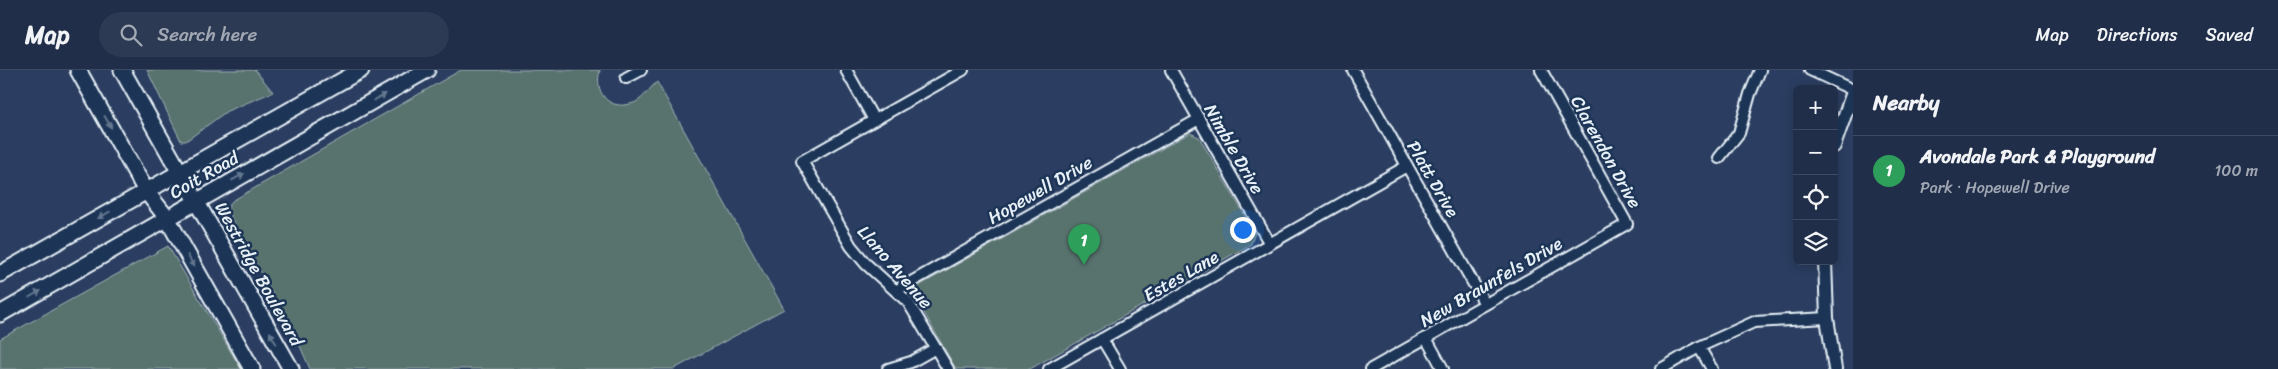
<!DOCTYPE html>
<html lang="en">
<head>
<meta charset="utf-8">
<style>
	:root { --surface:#202e49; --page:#2d3a53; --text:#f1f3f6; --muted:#a2a8b4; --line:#3d4a61; --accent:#d6ab8b }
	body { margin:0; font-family:Sriracha,sans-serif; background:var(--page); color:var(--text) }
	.controls { position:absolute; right:15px; top:15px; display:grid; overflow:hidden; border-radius:8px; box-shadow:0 2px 12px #0003 }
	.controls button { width:45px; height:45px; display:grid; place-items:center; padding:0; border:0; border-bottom:1px solid var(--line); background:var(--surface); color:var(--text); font:25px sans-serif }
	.you { position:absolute; left:1242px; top:159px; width:18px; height:18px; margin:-12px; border:4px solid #fff; border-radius:50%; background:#1a73e8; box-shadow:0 0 0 8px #1a73e833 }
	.badge { display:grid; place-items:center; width:32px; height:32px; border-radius:50%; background:var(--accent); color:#fff; font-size:16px; font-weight:700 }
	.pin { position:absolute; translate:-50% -41px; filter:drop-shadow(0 1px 2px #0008) }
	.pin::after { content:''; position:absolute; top:26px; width:18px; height:15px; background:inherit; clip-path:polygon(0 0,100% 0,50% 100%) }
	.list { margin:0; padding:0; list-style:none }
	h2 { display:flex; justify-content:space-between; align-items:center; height:65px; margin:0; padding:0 20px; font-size:21px }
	h2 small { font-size:16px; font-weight:400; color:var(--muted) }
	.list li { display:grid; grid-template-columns:32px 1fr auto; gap:15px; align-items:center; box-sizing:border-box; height:70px; padding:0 20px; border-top:1px solid var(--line) }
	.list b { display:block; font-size:19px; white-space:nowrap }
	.list p { margin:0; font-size:16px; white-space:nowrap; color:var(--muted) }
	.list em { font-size:16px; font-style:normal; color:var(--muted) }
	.icon { flex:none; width:28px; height:28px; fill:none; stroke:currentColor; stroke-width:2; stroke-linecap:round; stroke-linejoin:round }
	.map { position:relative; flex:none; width:1853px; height:299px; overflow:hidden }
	header { display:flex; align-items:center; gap:30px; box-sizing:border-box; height:70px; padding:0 25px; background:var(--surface); border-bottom:1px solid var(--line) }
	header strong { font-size:24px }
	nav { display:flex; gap:28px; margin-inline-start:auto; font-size:18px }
	.search { width:350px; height:45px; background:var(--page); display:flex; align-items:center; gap:12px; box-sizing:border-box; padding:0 18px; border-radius:28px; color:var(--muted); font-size:19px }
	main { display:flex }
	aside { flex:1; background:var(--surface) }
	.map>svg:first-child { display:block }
</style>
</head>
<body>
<header>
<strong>Map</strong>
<div class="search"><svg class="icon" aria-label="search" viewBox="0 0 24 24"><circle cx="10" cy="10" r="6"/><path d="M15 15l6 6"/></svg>Search here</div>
<nav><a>Map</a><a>Directions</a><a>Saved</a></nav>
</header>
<main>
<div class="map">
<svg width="1853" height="299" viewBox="0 0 1853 299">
	<rect width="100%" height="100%" fill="#2b3e61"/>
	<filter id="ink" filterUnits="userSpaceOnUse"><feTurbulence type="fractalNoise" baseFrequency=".02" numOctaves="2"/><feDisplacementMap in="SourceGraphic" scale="10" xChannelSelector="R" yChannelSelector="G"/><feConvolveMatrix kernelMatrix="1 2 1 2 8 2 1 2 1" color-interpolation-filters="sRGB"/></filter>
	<g filter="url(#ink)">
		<g fill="#58726e" stroke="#a0b2b3">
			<path d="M147,0H255L273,22L227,41L186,71H181Z"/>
			<path d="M461,0H600C594,21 607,40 630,34C642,32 648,19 657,12L784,239L674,299H310L296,267L227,140L232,131Z"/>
			<path d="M1190,63L1199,67L1255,163L1251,174L1030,299H956L914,225L917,217Z"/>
			<path d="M168,176L241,299H0V269Z"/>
		</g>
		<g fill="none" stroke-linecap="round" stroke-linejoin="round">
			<defs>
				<g id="minor">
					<path d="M846,0L874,50"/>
					<path d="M1171,0L1270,174"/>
					<path d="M1353,0L1485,234"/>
					<path d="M1810,0L1853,20"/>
					<path d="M626,8L641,0"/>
					<path d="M1719,88L1739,63L1750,24L1760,0"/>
					<path d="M897,220L1199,49"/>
					<path d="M1426,268L1443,299"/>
					<path d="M1102,269L1120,299"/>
					<path d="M1699,277L1712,299"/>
					<path d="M888,299L911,292L936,278"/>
					<path d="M948,299L908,232L866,194L851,176L802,91L963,0"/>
					<path d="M1049,299L1407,96"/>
					<path d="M1371,299L1627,154L1541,0"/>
					<path d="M1661,299L1699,277L1754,252L1827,248"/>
				</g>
				<g id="tertiary">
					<path d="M1834,76L1853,22"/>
					<path d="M1825,191L1827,248L1835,299"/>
				</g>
				<g id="secondary">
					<path d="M78,0L146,121L167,148L252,299"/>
					<path d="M122,0L291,299"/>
					<path d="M0,204L361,0"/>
					<path d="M0,244L427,0"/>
				</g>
			</defs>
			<use href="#minor" stroke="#e8f1f8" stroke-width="14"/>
			<use href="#tertiary" stroke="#e8f1f8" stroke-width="16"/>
			<use href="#secondary" stroke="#e8f1f8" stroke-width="19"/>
			<use href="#minor" stroke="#1d3557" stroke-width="10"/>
			<use href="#tertiary" stroke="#1d3557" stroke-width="12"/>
			<use href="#secondary" stroke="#1d3557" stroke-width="15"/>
		</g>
		<defs><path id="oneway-solid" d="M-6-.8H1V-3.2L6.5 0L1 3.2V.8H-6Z" transform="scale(1.25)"/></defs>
		<g fill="#64778f">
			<use href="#oneway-solid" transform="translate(380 27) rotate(-29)"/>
			<use href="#oneway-solid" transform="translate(108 52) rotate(60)"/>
			<use href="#oneway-solid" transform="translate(238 107) rotate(-29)"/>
			<use href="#oneway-solid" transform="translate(104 145) rotate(150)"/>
			<use href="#oneway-solid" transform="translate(191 191) rotate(60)"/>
			<use href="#oneway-solid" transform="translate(35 224) rotate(-30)"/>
			<use href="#oneway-solid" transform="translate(273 268) rotate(-119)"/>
		</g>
	</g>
	<g text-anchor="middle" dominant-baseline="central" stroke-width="5" stroke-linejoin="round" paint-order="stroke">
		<g font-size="18" fill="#e8f1f8" stroke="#1d3557">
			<text transform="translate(1234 79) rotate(60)">Nimble Drive</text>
			<text transform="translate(1606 82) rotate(61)">Clarendon Drive</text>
			<text transform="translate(204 105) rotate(-30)">Coit Road</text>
			<text transform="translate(1433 109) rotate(60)">Platt Drive</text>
			<text transform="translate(1040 120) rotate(-30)">Hopewell Drive</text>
			<text transform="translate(895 197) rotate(49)">Llano Avenue</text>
			<text transform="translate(259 204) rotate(61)">Westridge Boulevard</text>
			<text transform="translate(1181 206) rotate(-30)">Estes Lane</text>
			<text transform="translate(1491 212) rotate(-30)">New Braunfels Drive</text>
		</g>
	</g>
</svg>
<div class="controls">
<button>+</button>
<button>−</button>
<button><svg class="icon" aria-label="locate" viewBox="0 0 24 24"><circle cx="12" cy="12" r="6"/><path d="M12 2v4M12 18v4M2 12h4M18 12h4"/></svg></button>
<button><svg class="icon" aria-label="layers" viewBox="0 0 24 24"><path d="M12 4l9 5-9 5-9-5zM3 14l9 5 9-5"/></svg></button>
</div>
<div class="you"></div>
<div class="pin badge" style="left:1084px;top:195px;background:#2e9e5b">1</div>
</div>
<aside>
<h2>Nearby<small></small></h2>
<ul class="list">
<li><span class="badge" style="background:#2e9e5b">1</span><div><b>Avondale Park &amp; Playground</b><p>Park · Hopewell Drive</p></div><em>100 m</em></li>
</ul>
</aside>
</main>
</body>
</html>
